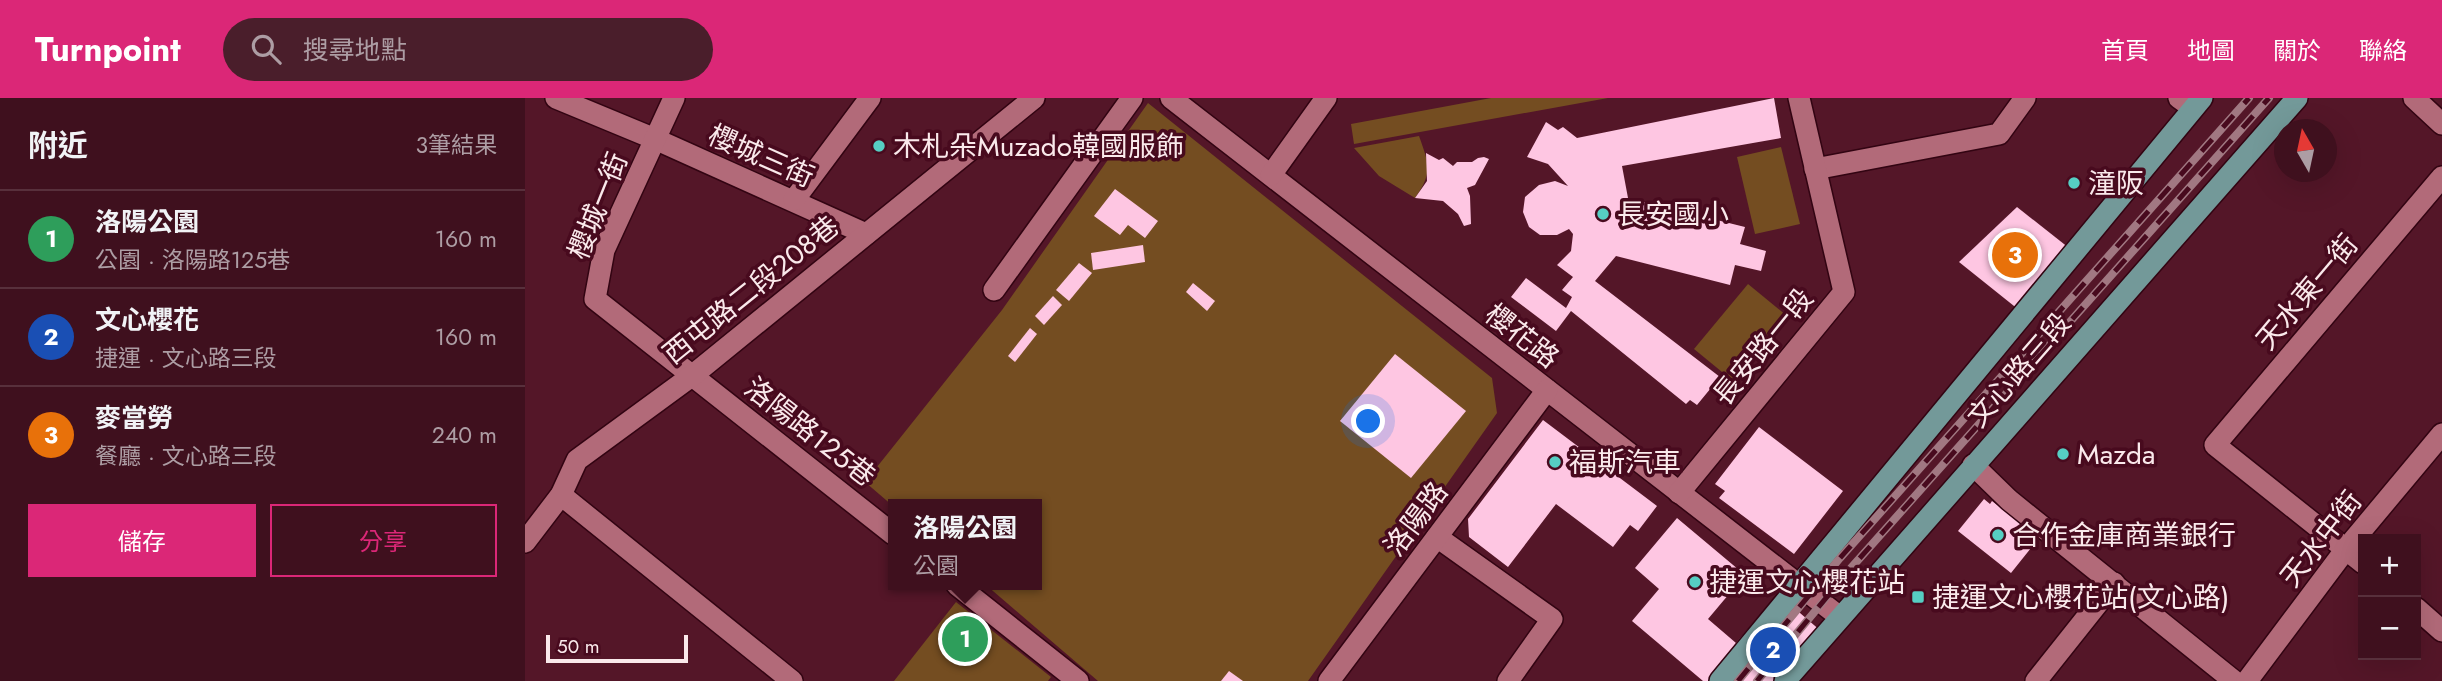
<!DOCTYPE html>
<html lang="zh-TW">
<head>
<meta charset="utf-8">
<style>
	:root { --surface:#3f101e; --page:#4a1e2b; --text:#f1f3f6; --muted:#ad9da4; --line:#58303c; --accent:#db2777 }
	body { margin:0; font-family:Jost,"Noto Sans TC",sans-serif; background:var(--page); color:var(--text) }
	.controls { position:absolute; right:21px; bottom:21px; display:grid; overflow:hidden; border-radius:0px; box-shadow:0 7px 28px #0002 }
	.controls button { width:63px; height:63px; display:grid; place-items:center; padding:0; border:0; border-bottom:2px solid var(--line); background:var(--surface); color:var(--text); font:35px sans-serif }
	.compass { position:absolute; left:1749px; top:21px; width:63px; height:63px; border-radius:50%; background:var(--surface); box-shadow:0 7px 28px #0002; rotate:351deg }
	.scale { position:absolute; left:21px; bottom:18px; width:142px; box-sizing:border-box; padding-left:7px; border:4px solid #fae9eb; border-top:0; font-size:19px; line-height:24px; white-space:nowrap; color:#fae9eb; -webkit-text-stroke:5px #480a1e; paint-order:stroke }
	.you { position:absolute; left:844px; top:324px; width:24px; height:24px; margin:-18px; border:5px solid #fff; border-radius:50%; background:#1a73e8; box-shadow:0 0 0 10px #1a73e833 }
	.badge { display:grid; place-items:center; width:46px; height:46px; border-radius:50%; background:var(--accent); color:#fff; font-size:23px; font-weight:700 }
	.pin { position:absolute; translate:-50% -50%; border:4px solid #fff; box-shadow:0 2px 7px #0006 }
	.popup { position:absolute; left:363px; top:401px; width:154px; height:91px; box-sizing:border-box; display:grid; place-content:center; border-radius:0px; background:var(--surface); filter:drop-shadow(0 2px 5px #0005); font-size:23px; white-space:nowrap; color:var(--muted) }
	.popup b { font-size:26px; color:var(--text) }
	.popup::after { content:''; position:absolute; left:50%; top:100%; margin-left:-14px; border:14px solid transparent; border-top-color:var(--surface) }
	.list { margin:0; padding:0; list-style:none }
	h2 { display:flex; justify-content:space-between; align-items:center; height:91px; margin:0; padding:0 28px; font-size:30px }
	h2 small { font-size:23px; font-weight:400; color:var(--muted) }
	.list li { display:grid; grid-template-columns:46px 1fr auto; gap:21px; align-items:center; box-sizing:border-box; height:98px; padding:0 28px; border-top:2px solid var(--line) }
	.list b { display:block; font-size:26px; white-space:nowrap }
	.list p { margin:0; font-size:23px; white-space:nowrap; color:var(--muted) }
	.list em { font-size:23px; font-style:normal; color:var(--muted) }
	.actions { display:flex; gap:14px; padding:21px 28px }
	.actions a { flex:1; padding:16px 0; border:2px solid var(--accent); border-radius:0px; text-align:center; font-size:24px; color:var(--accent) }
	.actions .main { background:var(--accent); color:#fff }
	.icon { flex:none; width:38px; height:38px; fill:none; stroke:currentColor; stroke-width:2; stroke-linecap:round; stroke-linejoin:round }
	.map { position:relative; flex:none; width:1917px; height:583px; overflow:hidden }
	header { display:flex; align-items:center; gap:42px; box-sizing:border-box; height:98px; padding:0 35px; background:var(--accent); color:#fff }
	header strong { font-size:33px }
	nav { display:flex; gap:38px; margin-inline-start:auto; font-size:24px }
	.search { width:490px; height:63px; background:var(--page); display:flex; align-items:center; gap:18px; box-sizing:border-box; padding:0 24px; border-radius:38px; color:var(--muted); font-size:26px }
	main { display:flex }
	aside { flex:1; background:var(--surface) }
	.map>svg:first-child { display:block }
</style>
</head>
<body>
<header>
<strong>Turnpoint</strong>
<div class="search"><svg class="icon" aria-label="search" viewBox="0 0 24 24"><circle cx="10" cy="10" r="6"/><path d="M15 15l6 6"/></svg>搜尋地點</div>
<nav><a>首頁</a><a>地圖</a><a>關於</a><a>聯絡</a></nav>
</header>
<main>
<aside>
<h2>附近<small>3筆結果</small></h2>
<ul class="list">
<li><span class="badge" style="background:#2e9e5b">1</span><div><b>洛陽公園</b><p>公園 · 洛陽路125巷</p></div><em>160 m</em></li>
<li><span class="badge" style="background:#1a4fb4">2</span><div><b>文心櫻花</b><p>捷運 · 文心路三段</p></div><em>160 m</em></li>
<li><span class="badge" style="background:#e8710a">3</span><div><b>麥當勞</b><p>餐廳 · 文心路三段</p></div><em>240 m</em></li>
</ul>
<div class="actions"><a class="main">儲存</a><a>分享</a></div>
</aside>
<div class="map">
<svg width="1917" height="583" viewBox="0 0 1917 583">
	<rect width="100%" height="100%" fill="#541628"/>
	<g fill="#744d21">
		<path d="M966,0H1083L829,46L826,26Z"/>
		<path d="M623,5L967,280L972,315L783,583H573L461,487H512V406L368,408L340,384L477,212Z"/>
		<path d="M894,38C904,66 908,75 890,100L854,78L829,50Z"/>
		<path d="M1256,49L1275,126L1230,136L1212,59Z"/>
		<path d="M1223,186L1262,218L1208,283L1169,251Z"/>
		<path d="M431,504L526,579L523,583H369Z"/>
	</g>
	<g fill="#fec6e2">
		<path d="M1249,0L1256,40L1097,68L1103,100L1220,129L1215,146L1241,153L1236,173L1210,167L1205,187L1091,158L1070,183L1195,279L1172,307L1165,302L1161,306L1046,213L1031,233L986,199L1001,180L1041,210L1047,199L1037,192L1048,179L1032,167L1046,153L1048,136L1044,131L1032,137H1015L1004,129L998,114L1000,99L1014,87L1030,83L1043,88L1023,66L1002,59L1021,24L1033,32L1038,29L1052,40Z"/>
		<path d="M901,55L914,62L918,60L928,68L932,64H947L953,60L959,59L964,61L950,87L942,90L945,98L946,126L939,128L933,116L918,103L890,100L902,83Z"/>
		<path d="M590,91L633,123L620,140L603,127L595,137L569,118Z"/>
		<path d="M1492,109L1544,150L1494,212L1434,164Z"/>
		<path d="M618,147L620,164L568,172L566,155Z"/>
		<path d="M554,165L567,175L544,203L531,192Z"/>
		<path d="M668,185L690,203L682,213L661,194Z"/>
		<path d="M528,198L537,207L519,227L510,218Z"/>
		<path d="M505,230L512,236L490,264L483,258Z"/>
		<path d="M870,256L941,313L886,380L815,323Z"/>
		<path d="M1018,322L1132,408L1113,433L1105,427L1088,449L1031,406L983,469L944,439L943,421Z"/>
		<path d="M1234,329L1318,393L1269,456L1194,400L1200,393L1190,386Z"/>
		<path d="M1459,401L1465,406L1467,403L1514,440L1486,475L1433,433Z"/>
		<path d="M1152,420L1220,477L1183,521L1211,545L1253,496L1304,540L1267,583H1178L1107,523L1134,491L1110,470Z"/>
		<path d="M704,573L718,583H696Z"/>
	</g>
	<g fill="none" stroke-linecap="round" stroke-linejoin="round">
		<defs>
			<g id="minor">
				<path d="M31,0L130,41L341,136"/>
				<path d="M149,0L79,152L70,201L368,436"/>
				<path d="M646,0L1315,519"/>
				<path d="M1654,0L1668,10"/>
				<path d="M1889,0L1917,26"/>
				<path d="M1290,71L1474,36L1500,0"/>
				<path d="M746,77L801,0"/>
				<path d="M269,102L345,0"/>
				<path d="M469,192L607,0"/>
				<path d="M1448,367L1484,402L1709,583"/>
				<path d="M1154,395L1319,194L1274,0"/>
				<path d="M36,397L267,583"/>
				<path d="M912,439L1027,521L983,583"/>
				<path d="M0,444L36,397L52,362L168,277L509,0"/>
				<path d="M1838,465L1690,347L1917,79"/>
				<path d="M432,487L553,583"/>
				<path d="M1891,510L1917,533"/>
				<path d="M804,583L1022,292"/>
				<path d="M1511,583L1589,485"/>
				<path d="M1722,583L1821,451L1917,336"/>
			</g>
			<g id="major">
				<path d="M1195,583L1677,0"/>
				<path d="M1260,583L1772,0"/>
			</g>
		</defs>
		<use href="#minor" stroke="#320412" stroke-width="24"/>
		<use href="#major" stroke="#320412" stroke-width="24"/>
		<use href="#minor" stroke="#b26a79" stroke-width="21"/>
		<use href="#major" stroke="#739999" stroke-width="21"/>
		<defs>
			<g id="rail">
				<path d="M1213,583L1315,460L1724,0"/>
				<path d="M1232,583L1326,470L1744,0"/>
			</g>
		</defs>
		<use href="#rail" stroke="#a17882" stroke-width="8"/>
		<use href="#rail" stroke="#480a1e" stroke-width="5" stroke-dasharray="16" stroke-linecap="butt"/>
	</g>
	<g fill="#56cec3" stroke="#480a1e" stroke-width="2.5">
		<circle cx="354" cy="48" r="7"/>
		<circle cx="1549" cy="85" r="7"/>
		<circle cx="1078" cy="116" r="7"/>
		<circle cx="1538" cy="356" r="7"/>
		<circle cx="1030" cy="364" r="7"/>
		<circle cx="1473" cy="437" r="7"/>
		<circle cx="1170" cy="484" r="7"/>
		<rect x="1386" y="492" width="14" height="14" rx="3.5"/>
	</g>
	<g text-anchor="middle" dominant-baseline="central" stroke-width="7" stroke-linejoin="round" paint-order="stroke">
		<g font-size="28" fill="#fae9eb" stroke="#480a1e" text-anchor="start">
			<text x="368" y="48">木札朵Muzado韓國服飾</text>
			<text x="1563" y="85">潼阪</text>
			<text x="1092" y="116">長安國小</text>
			<text x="1552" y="356">Mazda</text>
			<text x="1044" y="364">福斯汽車</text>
			<text x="1487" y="437">合作金庫商業銀行</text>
			<text x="1184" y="484">捷運文心櫻花站</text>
			<text x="1407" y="499">捷運文心櫻花站(文心路)</text>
		</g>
		<g font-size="28" fill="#fae9eb" stroke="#480a1e">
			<text transform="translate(236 58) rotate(24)">櫻城三街</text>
			<text transform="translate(73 108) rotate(-68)">櫻城一街</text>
			<text transform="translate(226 192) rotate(-39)">西屯路二段208巷</text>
			<text transform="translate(1782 194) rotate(-50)">天水東一街</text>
			<text transform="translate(997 238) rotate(38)">櫻花路</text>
			<text transform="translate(1238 249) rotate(-51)">長安路一段</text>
			<text transform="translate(1494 272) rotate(-49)">文心路三段</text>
			<text transform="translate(285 334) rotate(38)">洛陽路125巷</text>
			<text transform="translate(891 421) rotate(-53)">洛陽路</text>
			<text transform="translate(1796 441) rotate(-52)">天水中街</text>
		</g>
	</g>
</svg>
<div class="controls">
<button>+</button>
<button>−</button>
</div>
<svg class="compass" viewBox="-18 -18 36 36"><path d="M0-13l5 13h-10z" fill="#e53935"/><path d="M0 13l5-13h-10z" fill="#ad9da4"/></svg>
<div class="scale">50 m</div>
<div class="you"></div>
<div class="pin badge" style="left:440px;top:541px;background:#2e9e5b">1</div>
<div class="popup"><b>洛陽公園</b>公園</div>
<div class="pin badge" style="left:1248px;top:552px;background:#1a4fb4">2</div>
<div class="pin badge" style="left:1490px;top:157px;background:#e8710a">3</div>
</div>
</main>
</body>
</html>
